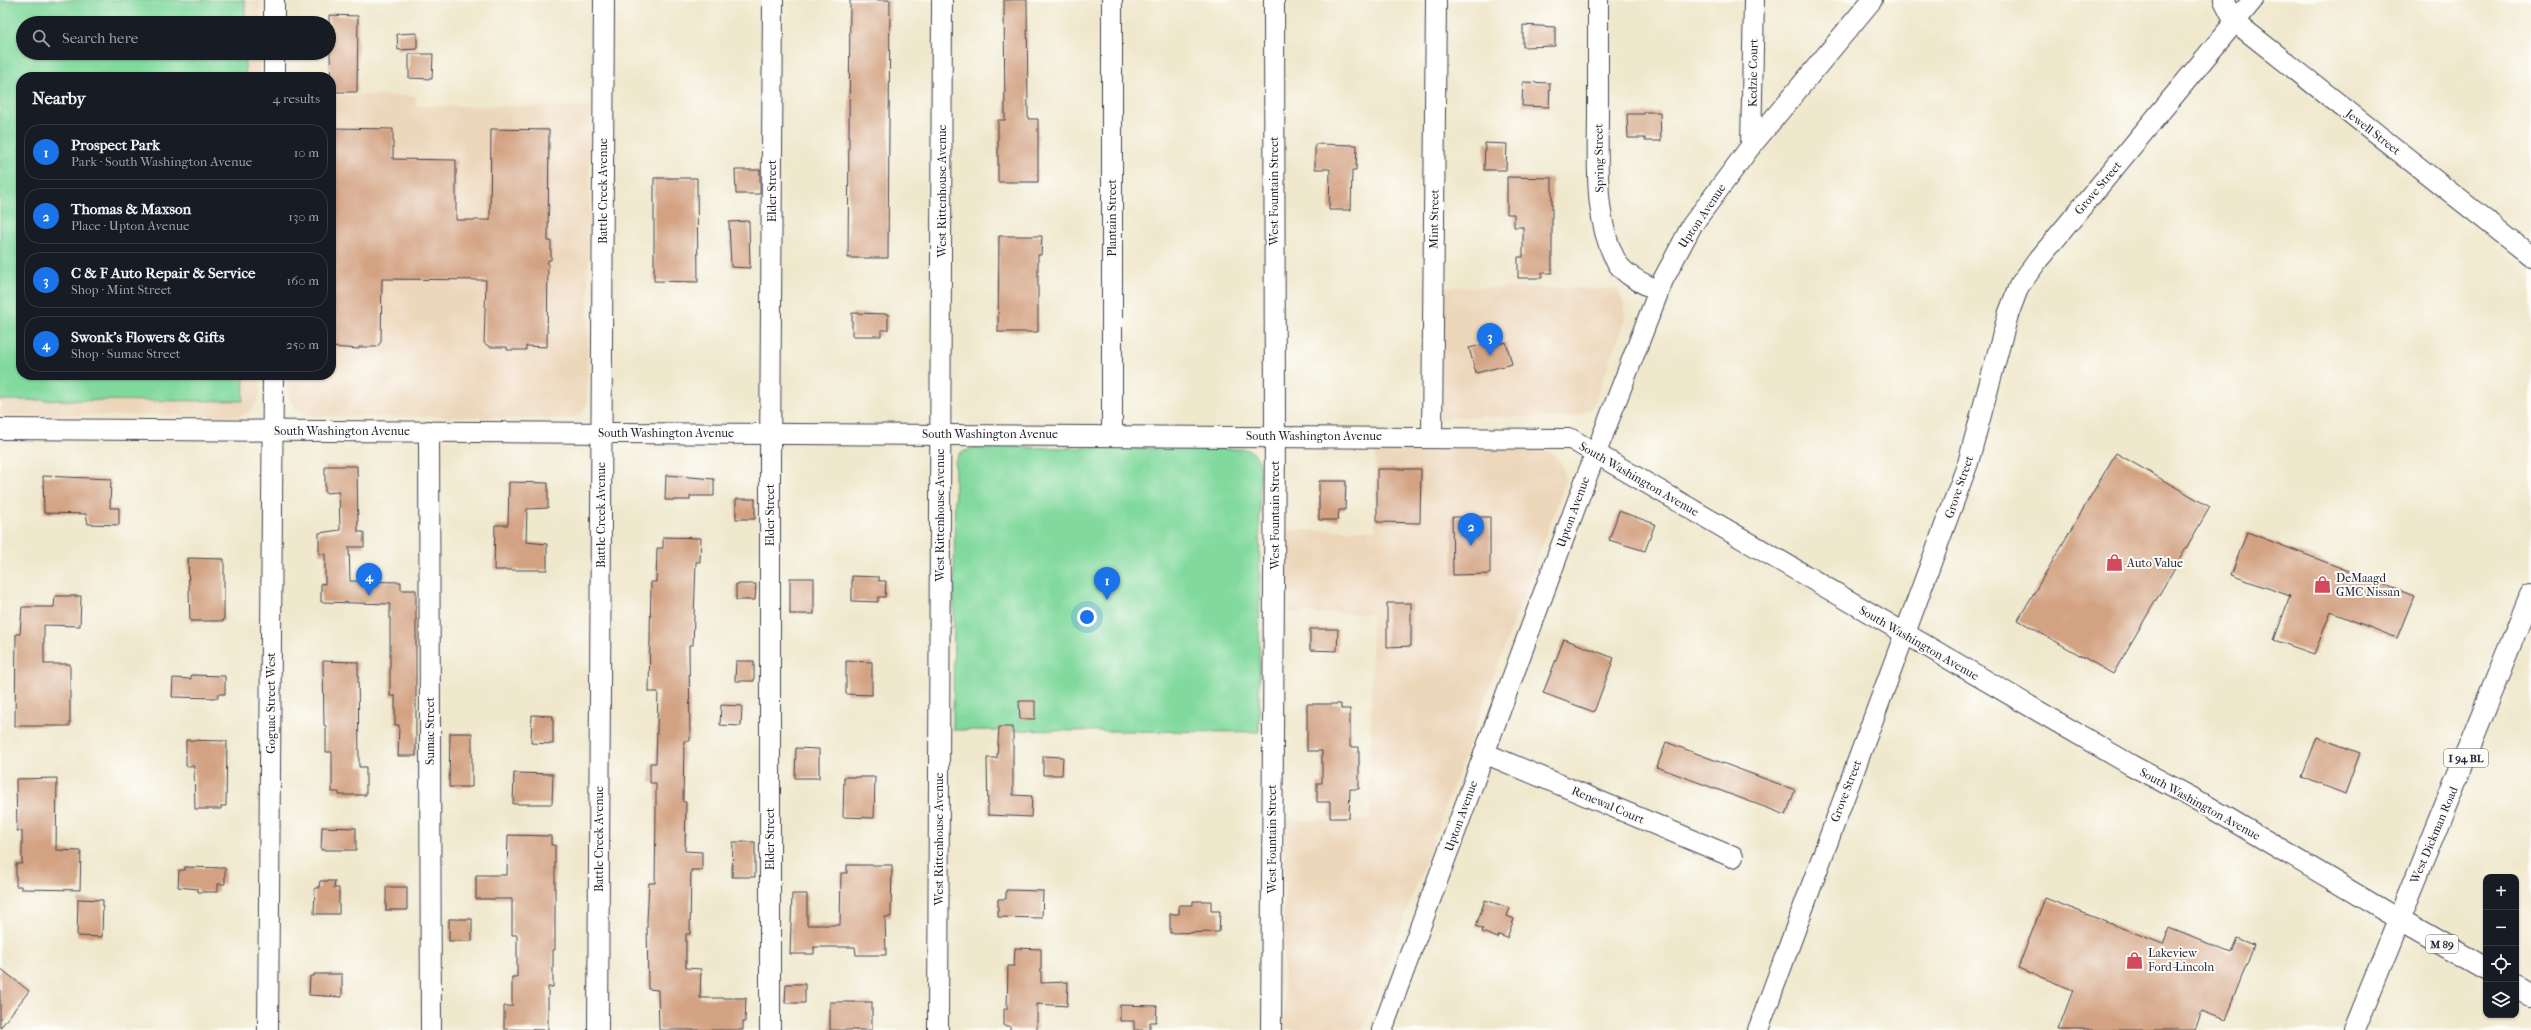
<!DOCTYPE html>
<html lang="en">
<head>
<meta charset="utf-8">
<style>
	:root { --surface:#171b24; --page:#242831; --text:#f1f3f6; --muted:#9ea1a6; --line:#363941; --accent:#1a73e8 }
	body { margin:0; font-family:"IM FELL French Canon",serif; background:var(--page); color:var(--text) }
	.controls { position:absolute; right:12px; bottom:12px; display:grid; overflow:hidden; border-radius:8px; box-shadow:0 1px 3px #0004 }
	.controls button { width:36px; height:36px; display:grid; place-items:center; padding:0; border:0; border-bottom:1px solid var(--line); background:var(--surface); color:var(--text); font:20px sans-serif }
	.you { position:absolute; left:1087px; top:617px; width:14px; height:14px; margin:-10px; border:3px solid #fff; border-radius:50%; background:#1a73e8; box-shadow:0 0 0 6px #1a73e833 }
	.badge { display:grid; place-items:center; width:26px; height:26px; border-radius:50%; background:var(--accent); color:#fff; font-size:13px; font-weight:700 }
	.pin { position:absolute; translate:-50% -33px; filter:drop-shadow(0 1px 2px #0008) }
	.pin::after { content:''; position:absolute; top:21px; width:14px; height:12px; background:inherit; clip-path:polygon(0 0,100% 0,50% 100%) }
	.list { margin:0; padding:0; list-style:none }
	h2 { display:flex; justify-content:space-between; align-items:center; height:52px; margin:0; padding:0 16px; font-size:17px }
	h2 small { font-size:13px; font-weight:400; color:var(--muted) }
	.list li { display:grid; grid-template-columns:26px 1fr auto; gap:12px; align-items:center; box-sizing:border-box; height:56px; margin:0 8px 8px; padding:0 8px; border:1px solid var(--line); border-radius:16px }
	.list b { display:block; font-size:15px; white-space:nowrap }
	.list p { margin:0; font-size:13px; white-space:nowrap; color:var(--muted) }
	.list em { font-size:13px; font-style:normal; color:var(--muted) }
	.icon { flex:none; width:22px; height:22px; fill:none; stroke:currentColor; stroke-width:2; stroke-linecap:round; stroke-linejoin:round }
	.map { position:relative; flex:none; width:2531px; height:1030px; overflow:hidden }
	.search { position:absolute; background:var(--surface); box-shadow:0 1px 3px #0004; left:16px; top:16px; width:320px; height:44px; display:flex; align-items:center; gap:10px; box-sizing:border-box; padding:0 14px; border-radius:22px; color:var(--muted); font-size:15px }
	.panel { position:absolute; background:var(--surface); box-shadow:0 1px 3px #0004; left:16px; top:72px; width:320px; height:308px; border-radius:16px }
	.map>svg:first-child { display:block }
</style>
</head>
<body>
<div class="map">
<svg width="2531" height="1030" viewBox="0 0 2531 1030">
	<rect width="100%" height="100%" fill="#fdfcf7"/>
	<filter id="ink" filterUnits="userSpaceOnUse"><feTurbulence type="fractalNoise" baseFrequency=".025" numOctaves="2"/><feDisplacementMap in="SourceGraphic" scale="8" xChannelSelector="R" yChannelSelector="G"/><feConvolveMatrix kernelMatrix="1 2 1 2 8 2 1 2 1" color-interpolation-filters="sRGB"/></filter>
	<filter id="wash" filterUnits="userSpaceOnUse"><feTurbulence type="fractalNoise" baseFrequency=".012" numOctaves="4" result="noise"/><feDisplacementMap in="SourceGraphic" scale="16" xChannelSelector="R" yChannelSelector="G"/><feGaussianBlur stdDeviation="0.9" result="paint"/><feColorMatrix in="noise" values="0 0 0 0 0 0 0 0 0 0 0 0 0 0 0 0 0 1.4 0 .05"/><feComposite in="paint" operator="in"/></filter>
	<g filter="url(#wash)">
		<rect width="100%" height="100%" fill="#f0e8cd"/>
		<g fill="#edd7bb">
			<path d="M0,0H261V23H23V53H261V77H21V375H260V395L249,413L240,416L0,415Z"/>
			<path d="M331,95L416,96V106L590,107L587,405L583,413L573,418L309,416L295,409L289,398L288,375H331Z"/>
			<path d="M1440,287L1617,289L1625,306V322L1595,401L1590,410L1575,417H1451L1439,419Z"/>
			<path d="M1375,449H1538L1550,452L1559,460L1564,468L1565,483L1363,1030H1284V820H1370L1372,614L1286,613L1287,530H1375Z"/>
		</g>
		<g fill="#81d99d" stroke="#527e6c">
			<path d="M0,0H245V23H23V53H245V77H21V375H244L243,401L0,400Z"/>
			<path d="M976,447L1245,449C1256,451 1260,460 1260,471L1259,732L953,730L955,462L960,453Z"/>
		</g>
		<g id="blocks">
			<g fill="#d3a282">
				<path d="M850,0H890L888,258H848Z"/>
				<path d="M1004,0H1027L1028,119H1038V182H998V120H1005Z"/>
				<path d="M329,15L358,16L357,92H331Z"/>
				<path d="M1523,25L1555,27V46L1523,47Z"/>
				<path d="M417,33V49L398,50L397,34Z"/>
				<path d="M409,54H433L432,79L409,78Z"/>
				<path d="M1523,82L1550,83L1549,107L1522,106Z"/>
				<path d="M1644,112H1660L1661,141H1645V138H1628L1627,114H1644Z"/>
				<path d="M331,128L393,129V159L456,160V220H490L491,129L549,130L548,241H551V260H548L547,347L526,346V350H507V347H490L484,343L486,280L382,279L381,342L377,347H359V349L331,347Z"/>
				<path d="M1485,143L1507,144L1506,170H1484Z"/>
				<path d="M1315,144L1357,145L1356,170H1352L1351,210H1329L1330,169H1315Z"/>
				<path d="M735,170H760V194H736Z"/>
				<path d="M1507,177L1552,178V273H1542V278H1518V257H1523V227H1514V214H1507Z"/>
				<path d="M654,178H697L698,282L654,281Z"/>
				<path d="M749,221L750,268L731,267L729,222Z"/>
				<path d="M999,236H1042L1041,255H1038V332H998Z"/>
				<path d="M852,313L888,314V330H881V336H852Z"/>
				<path d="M1506,342L1512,364L1476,373L1469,348L1485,344L1486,347Z"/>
				<path d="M2116,453L2210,507L2113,674L2018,620Z"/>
				<path d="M325,466H357L358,532H364V547H349L350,581L401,582V590H416V756H398L399,725H395V696H390V604L321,602V583L325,584V554H319V533L340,530L339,492L325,493Z"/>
				<path d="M1377,469H1421L1420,523L1377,522Z"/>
				<path d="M666,475L714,479V496H690V500H665Z"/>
				<path d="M43,476L111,479L110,508H119V525L88,524L86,514L44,513Z"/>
				<path d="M1319,481H1346L1345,510H1339L1338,520H1319Z"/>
				<path d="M509,482L548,483V508L527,509L526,542L547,544V570H494L495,525H508Z"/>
				<rect x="736" y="499" width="19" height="20"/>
				<path d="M1619,511L1655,524L1645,551L1609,540Z"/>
				<path d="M1452,517H1490V574L1453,575Z"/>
				<path d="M2247,532L2414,596L2397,638L2331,612L2314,654L2274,640L2290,596L2231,575Z"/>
				<path d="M663,537L701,538L700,562H696L693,645H689L690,741H684L683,802H686L685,851L702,852V870H691L690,934H686V968L701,969L700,998H746L745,1022H743V1030H659L658,990L648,989L647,920L649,883H655L656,813V783H650V763H656L658,692H649L651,582H656L657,548H663Z"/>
				<path d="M188,558L224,559V621H190Z"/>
				<path d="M852,576L879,577V581H886L885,597H878V602L852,601Z"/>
				<rect x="790" y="578" width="24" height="36"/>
				<path d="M736,584H756L755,600H736Z"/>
				<path d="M55,596H81L80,626L44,625V664H70V726H15L16,634H20L22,607H54Z"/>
				<path d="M1387,603H1411V646L1387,647Z"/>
				<path d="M1310,629H1338L1337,651L1310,650Z"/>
				<path d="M1564,639L1614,658L1594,712L1543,693Z"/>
				<path d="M323,661L358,662L359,767H366V795H339V792H332V752H326V726L324,725Z"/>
				<path d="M736,661H754V681H735Z"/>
				<path d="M846,661L872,662V695L846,694Z"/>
				<path d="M191,675L225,676V694H218V698L172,697L173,678L191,679Z"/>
				<path d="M1019,701H1035V719H1020Z"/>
				<path d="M1307,704H1341V709H1350V747H1359V789H1350L1349,818H1330V802H1317V783H1322V751H1307Z"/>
				<path d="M721,705L742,706L741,726L720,725Z"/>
				<path d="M532,715L553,716V744L531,743Z"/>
				<path d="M999,727H1013V795L1032,796L1031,817L988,815L987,758H997Z"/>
				<path d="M450,733H472V787H449Z"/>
				<path d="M2317,737L2360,753L2345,794L2302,777Z"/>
				<path d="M186,740L227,741L226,806H221V809H195L194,766H186Z"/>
				<path d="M1666,742L1795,790L1786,815L1657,767Z"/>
				<path d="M796,748L819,749V778H795Z"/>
				<path d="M1043,756L1063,757L1062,775H1043Z"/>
				<path d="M514,773L553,774L552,804H513Z"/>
				<path d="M844,777H875L874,818L843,817Z"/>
				<path d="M57,778L56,850L81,851L80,890L21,889V886H16V864H22V831H17L16,779Z"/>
				<path d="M322,827L356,828V850H321Z"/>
				<path d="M508,835L551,836V845H555V950H553V987H548V1030L504,1029V1006H512V977H517V935H512V899H476V875H507Z"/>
				<path d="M733,842H755V877H732Z"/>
				<path d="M847,865H892L891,917H885L886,955H856L855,947H814V954H790L792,894H807V925H840L841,873H847Z"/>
				<path d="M185,867L225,868V884H218V892H198V889L178,887L179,870H185Z"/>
				<path d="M320,881H335L334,888H339V914H314L315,888H319Z"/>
				<rect x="386" y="887" width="21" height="23"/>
				<path d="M1006,890L1043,891L1042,918L998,917V899H1006Z"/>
				<path d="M2045,898L2163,944L2169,928L2231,953L2237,938L2254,945L2225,1020L2202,1011L2195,1030H2058L2073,990L2018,968Z"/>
				<path d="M78,899L103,900L102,937L77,936Z"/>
				<path d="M1485,900L1510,908L1507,916L1514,919L1507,938L1499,935L1498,938L1482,932L1483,929L1476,926Z"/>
				<path d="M1193,901H1211V911H1220L1219,932L1170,933V914H1179V905H1193Z"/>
				<rect x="449" y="919" width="23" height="22"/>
				<path d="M1015,948L1041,949V983L1068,982L1067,1006L1037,1004V1030H1010V1026H1004V1009H1007L1008,966H1014Z"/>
				<path d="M0,968L29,991L0,1028Z"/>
				<path d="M314,974H342V997L309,995L310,976H314Z"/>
				<path d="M786,984H805V1003H785Z"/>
				<rect x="830" y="1002" width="42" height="28"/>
				<path d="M1120,1005L1157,1006L1156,1022H1150V1030H1134V1021H1120Z"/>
			</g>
		</g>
	</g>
	<g filter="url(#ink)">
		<use href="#blocks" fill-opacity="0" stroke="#414051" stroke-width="1"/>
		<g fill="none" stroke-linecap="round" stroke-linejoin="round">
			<defs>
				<g id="minor">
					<path d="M1112,0V435"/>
					<path d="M1598,0C1598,37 1598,75 1598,112C1598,159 1593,223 1618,264C1627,277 1645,284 1658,291"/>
					<path d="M2224,0L2235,22L2531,256"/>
					<path d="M274,23V0"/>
					<path d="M274,77V53"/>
					<path d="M1751,146L1754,0"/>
					<path d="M0,429L1571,439L2131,765L2206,805L2398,919"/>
					<path d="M429,431L431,1030"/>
					<path d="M1432,437L1436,0"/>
					<path d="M1484,753L1733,857"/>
					<path d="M268,1030L273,375"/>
					<path d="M598,1030L604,0"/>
					<path d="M770,1030V460L773,0"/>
					<path d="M938,1030L942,0"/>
					<path d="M1271,1030L1275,436L1274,0"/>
					<path d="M1382,1030L1585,481L1663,280L1692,225L1751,146L1872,0"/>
					<path d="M1758,1030L1968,463L2008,315L2019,286L2038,260L2253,0"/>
				</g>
				<g id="major">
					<path d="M2398,919L2486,969"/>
					<path d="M2516,986L2531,995"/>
					<path d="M2354,1030L2531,595"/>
				</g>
			</defs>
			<use href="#minor" stroke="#414051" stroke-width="22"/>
			<use href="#major" stroke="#414051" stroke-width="24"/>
			<use href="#minor" stroke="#fff" stroke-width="20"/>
			<use href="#major" stroke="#fff" stroke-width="22"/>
		</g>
	</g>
	<defs>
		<symbol id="shop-bare" viewBox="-9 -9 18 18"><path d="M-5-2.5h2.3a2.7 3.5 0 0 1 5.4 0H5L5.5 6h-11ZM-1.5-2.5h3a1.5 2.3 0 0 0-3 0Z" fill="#d1495b" stroke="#fdfcf7" stroke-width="2.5" paint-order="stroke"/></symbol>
	</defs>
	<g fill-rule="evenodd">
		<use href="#shop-bare" x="2102" y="550" width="25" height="25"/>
		<use href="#shop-bare" x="2310" y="572" width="25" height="25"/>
		<use href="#shop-bare" x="2122" y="948" width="25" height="25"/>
	</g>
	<g text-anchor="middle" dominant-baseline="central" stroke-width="4" stroke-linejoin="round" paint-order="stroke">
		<g fill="#fdfcf7" stroke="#646373" stroke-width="1">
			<rect x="2444" y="749" width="44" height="18" rx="3"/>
			<rect x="2426" y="935" width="32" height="18" rx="3"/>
		</g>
		<g font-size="11" font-weight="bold" fill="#22223b">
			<text x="2466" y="758">I 94 BL</text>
			<text x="2442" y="944">M 89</text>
		</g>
		<g font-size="12" fill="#22223b" stroke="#fdfcf7">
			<text transform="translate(1753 73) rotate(-89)">Kedzie Court</text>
			<text transform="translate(2373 132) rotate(38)">Jewell Street</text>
			<text transform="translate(1599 158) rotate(-91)">Spring Street</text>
			<text transform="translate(2098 188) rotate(-50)">Grove Street</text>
			<text transform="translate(603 191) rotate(-90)">Battle Creek Avenue</text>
			<text transform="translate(772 191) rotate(-90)">Elder Street</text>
			<text transform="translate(942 191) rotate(-90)">West Rittenhouse Avenue</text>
			<text transform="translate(1274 191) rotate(-90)">West Fountain Street</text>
			<text transform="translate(1702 216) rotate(-56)">Upton Avenue</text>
			<text transform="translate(1112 218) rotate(-90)">Plantain Street</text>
			<text transform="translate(1434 219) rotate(-89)">Mint Street</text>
			<text x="342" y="431">South Washington Avenue</text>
			<text x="666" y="433">South Washington Avenue</text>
			<text x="990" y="434">South Washington Avenue</text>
			<text x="1314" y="436">South Washington Avenue</text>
			<text transform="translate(1639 479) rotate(30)">South Washington Avenue</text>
			<text transform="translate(1959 487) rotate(-71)">Grove Street</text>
			<text transform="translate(1573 512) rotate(-70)">Upton Avenue</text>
			<text transform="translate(601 515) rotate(-90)">Battle Creek Avenue</text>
			<text transform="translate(770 515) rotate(-90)">Elder Street</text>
			<text transform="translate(940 515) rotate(-90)">West Rittenhouse Avenue</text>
			<text transform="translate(1275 515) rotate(-90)">West Fountain Street</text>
			<text transform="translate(1919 643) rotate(30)">South Washington Avenue</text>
			<text transform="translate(271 703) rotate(-90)">Goguac Street West</text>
			<text transform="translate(430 731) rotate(-90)">Sumac Street</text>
			<text transform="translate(1846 791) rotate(-69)">Grove Street</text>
			<text transform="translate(2200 804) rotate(29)">South Washington Avenue</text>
			<text transform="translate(1608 805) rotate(23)">Renewal Court</text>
			<text transform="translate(1461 816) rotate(-70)">Upton Avenue</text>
			<text transform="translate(2434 835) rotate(-67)">West Dickman Road</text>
			<text transform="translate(599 839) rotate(-90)">Battle Creek Avenue</text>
			<text transform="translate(770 839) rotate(-90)">Elder Street</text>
			<text transform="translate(939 839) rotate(-90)">West Rittenhouse Avenue</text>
			<text transform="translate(1272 839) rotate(-90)">West Fountain Street</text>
		</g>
		<g font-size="12" fill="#22223b" stroke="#fdfcf7" text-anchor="start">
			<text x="2127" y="563">Auto Value</text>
			<text x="2336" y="578">DeMaagd<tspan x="2336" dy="14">GMC Nissan</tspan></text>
			<text x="2148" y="953">Lakeview<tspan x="2148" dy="14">Ford-Lincoln</tspan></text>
		</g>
	</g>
</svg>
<div class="controls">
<button>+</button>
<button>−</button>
<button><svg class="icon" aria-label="locate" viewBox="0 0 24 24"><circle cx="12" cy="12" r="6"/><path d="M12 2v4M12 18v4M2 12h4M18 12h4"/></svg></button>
<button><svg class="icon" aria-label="layers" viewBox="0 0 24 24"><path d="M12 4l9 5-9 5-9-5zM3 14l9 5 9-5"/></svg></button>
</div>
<div class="you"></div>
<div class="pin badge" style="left:1107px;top:600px">1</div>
<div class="pin badge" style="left:1471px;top:546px">2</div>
<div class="pin badge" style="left:1490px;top:356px">3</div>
<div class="pin badge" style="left:369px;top:596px">4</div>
<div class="search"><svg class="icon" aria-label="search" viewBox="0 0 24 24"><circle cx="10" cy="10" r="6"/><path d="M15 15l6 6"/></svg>Search here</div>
<section class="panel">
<h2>Nearby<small>4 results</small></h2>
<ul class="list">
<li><span class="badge">1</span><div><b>Prospect Park</b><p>Park · South Washington Avenue</p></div><em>10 m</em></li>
<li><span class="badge">2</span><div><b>Thomas &amp; Maxson</b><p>Place · Upton Avenue</p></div><em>130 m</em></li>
<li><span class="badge">3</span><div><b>C &amp; F Auto Repair &amp; Service</b><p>Shop · Mint Street</p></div><em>160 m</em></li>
<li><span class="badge">4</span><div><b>Swonk's Flowers &amp; Gifts</b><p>Shop · Sumac Street</p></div><em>250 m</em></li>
</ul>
</section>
</div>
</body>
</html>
